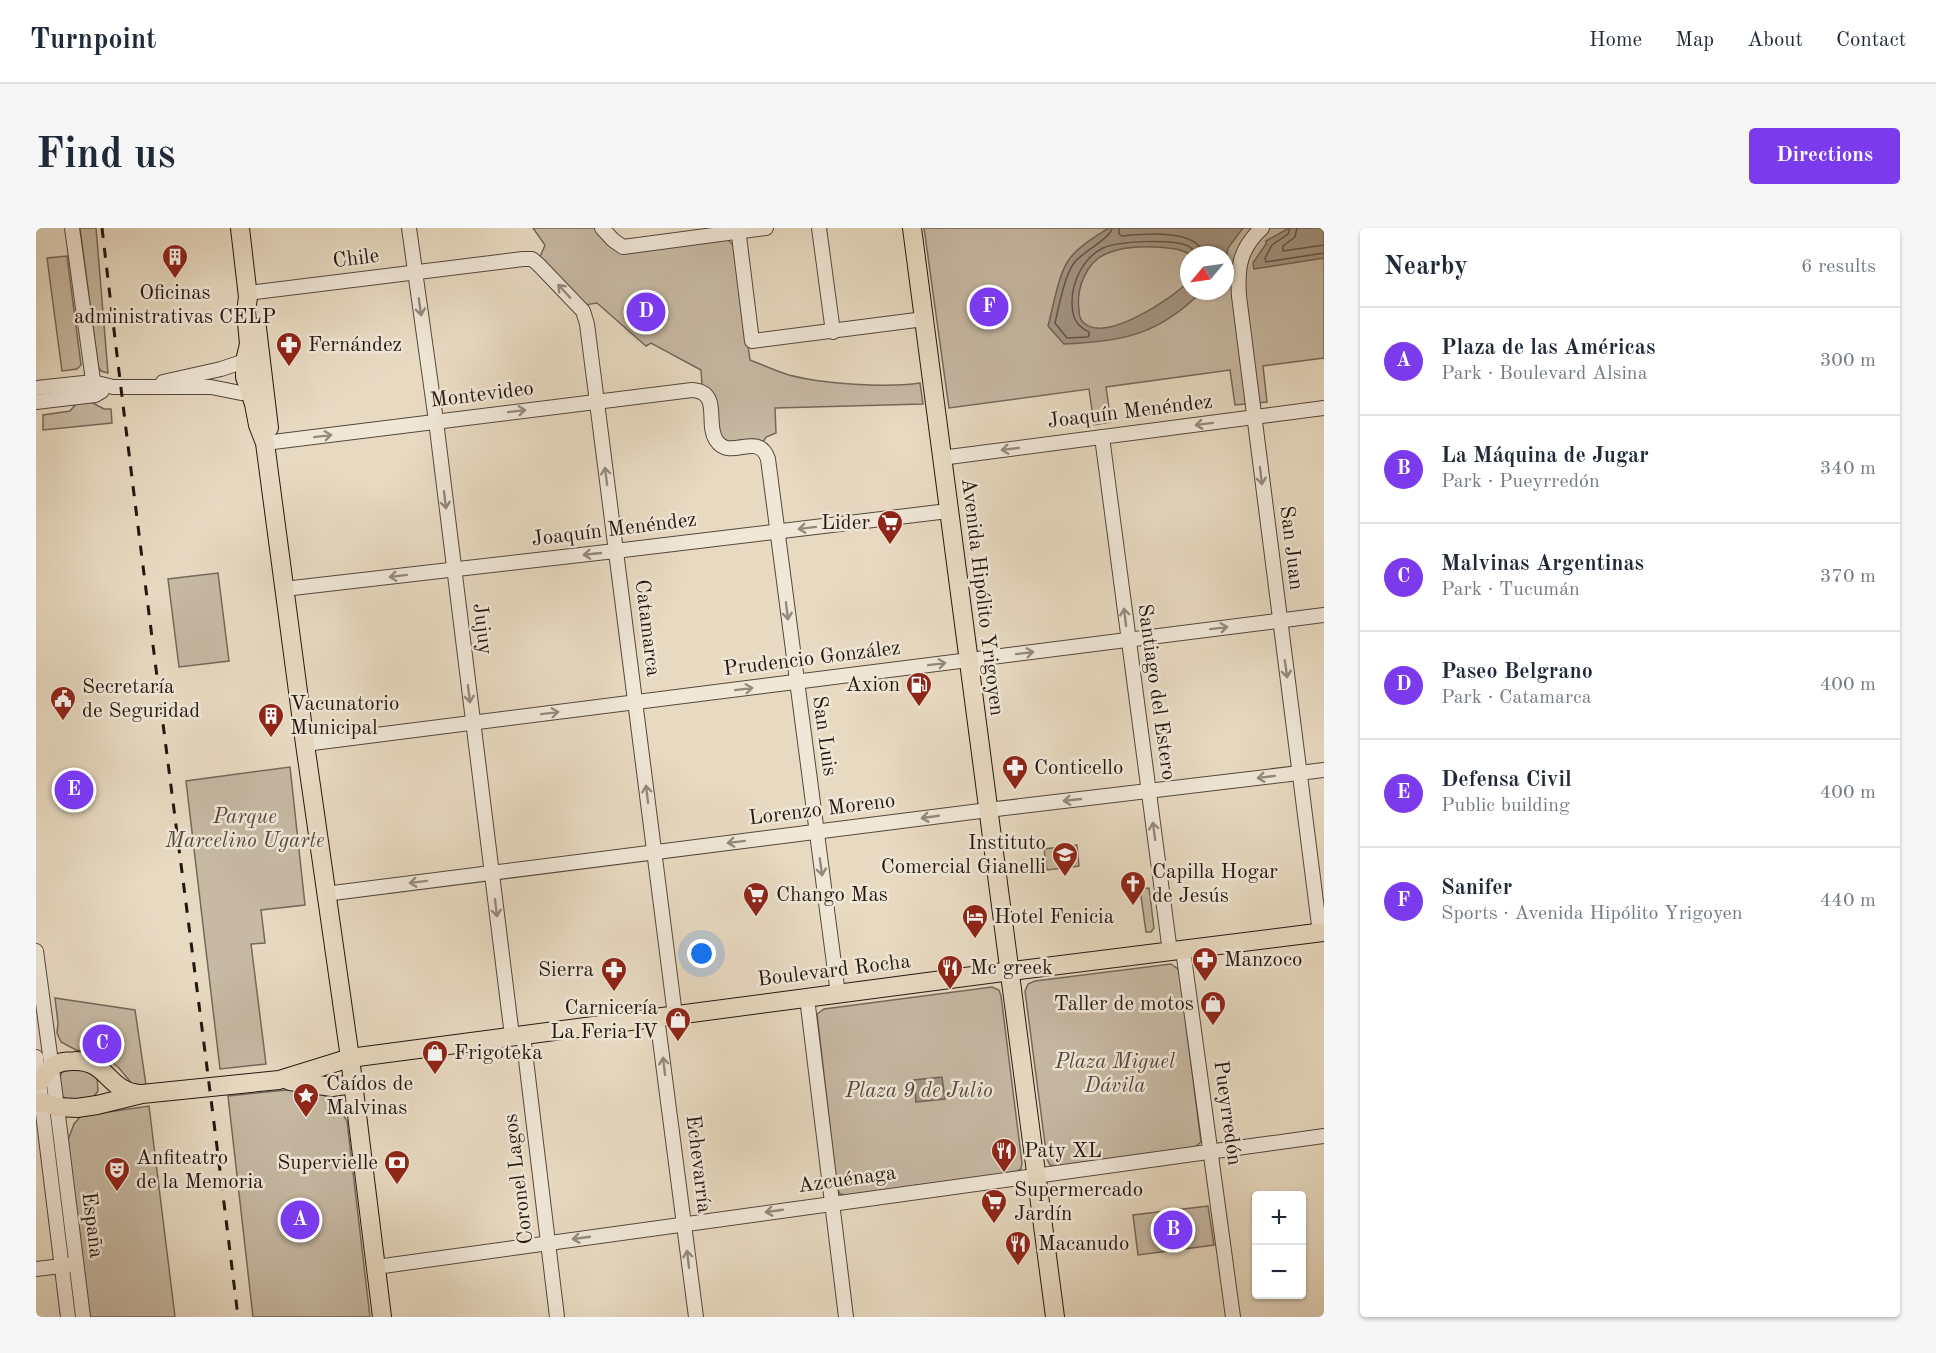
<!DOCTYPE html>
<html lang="en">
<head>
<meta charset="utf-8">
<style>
	:root { --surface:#fff; --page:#f6f6f7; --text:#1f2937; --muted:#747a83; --line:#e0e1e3; --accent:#7c3aed }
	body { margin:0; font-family:"Old Standard TT",serif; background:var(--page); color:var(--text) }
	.controls { position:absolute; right:18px; bottom:18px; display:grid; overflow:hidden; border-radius:6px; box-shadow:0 2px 4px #0004 }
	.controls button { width:54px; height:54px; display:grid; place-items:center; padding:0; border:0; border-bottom:2px solid var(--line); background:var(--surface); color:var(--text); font:30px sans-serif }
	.compass { position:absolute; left:1144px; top:18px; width:54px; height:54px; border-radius:50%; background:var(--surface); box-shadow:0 2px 4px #0004; rotate:241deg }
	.you { position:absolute; left:666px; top:726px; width:21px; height:21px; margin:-15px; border:4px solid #fff; border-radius:50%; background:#1a73e8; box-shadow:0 0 0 9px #1a73e833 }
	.badge { display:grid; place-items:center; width:39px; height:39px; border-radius:50%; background:var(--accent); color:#fff; font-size:20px; font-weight:700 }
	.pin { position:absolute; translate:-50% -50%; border:3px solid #fff; box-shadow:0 2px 6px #0006 }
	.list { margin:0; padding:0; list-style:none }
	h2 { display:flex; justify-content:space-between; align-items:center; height:78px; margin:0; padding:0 24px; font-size:26px }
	h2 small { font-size:20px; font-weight:400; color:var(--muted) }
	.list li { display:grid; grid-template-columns:39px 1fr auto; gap:18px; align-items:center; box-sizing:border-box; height:108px; padding:0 24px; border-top:2px solid var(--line) }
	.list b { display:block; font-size:22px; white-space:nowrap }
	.list p { margin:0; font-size:20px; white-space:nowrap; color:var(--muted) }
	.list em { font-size:20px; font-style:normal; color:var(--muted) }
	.map { position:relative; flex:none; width:1288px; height:1089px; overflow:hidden; border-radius:6px }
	header { display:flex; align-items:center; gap:36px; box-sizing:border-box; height:84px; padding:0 30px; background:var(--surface); border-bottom:2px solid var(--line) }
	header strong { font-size:28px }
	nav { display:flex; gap:33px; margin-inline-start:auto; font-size:21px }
	.intro { display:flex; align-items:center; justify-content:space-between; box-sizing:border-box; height:144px; padding:0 36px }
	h1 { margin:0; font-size:42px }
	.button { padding:15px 27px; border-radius:6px; background:var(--accent); color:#fff; font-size:21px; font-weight:700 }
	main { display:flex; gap:36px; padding:0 36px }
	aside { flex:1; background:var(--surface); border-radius:6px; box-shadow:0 2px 4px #0004 }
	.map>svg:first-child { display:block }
</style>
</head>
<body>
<header>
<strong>Turnpoint</strong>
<nav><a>Home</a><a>Map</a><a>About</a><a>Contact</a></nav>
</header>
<div class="intro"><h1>Find us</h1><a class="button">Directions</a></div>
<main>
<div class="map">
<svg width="1288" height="1089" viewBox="0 0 1288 1089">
	<rect width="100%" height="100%" fill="#e8dac1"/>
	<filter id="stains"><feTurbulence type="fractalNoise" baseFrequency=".00333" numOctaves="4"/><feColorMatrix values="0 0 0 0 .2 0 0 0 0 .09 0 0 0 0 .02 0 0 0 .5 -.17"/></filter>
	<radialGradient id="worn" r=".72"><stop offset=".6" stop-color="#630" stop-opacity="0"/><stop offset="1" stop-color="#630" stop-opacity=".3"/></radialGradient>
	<g fill="#c7b9a3" stroke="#76685a" stroke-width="1.5" fill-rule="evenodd">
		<path d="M44,0H60L72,145L65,143L62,138Z"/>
		<path d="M497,0H560L580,22L588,24L692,12L698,18L714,132C727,137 740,143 753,147C787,156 850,160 884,155L887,176L739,180L740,205L730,209L727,214L718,211L690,214L684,209L673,162L666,157L665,142L615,115L610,118L561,75L549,77L504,29L509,17Z"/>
		<path d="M888,0H1288V130L1227,138L1231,174L1199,177L1194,142L1070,159L1075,194L1058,197L1053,161L913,180ZM1153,27H1189V63H1153Z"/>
		<path d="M31,28L45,137L41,141L26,143L11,30Z"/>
		<path d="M55,174L68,181H75L76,195L7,202V187L34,183L40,176Z"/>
		<path d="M182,345L193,433L143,439L132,351Z"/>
		<path d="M254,539L269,677L225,682L229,715L215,716L230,836L184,841L150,553Z"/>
		<path d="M1041,617L1043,638L1011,642L1008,621Z"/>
		<path d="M1113,660L1118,700L1115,704H1110L1104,661Z"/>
		<path d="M1135,736L1142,741L1144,748L1165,914L1159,919L1020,938L1014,937L1011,931L989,763L992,756L999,753Z"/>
		<path d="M956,759L963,762L965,768L986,935L985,941L979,944L811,967L804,966L801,961L781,786L788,781Z"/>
		<path d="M19,770L99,782L110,857H97L83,840L70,829L62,825L40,822L25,814L21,805L22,795Z"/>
		<path d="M44,839L61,849L62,863L56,871C51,872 45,874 40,874C23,874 20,856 26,844Z"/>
		<path d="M260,861C289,865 296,867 311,893L334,1089H217L192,868Z"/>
		<path d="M113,878L139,1089H51L30,917L38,896L45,888Z"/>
		<path d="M1172,978L1178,1017L1102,1027L1097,987Z"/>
	</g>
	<g fill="#a59785" stroke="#716356" stroke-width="1.5">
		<path d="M1073,0H1207L1192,20L1189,37V27C1179,27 1167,29 1157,27C1152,26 1146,22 1140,21C1119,18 1091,17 1072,25C1050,33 1040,61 1043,82C1043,86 1044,92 1048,95C1070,115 1137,70 1153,53V63H1166C1124,106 1087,114 1028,116L1012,98C1017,80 1022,48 1032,33C1041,19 1059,9 1073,0Z"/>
		<path d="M1253,0H1288V30L1218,41L1217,35L1230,16V13Z"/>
		<path d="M906,849L909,871L880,874L878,852Z"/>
	</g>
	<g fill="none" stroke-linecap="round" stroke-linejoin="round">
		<g stroke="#64564a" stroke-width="1.5">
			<path d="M1076,0C1074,11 1046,24 1038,35C1028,49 1023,78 1019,95L1031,110L1051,109L1053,108V104C1039,97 1036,88 1036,74C1036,53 1048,29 1067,20C1082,13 1135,11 1150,17C1156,19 1158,22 1159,27"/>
			<path d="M1083,0V6L1086,8C1106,6 1163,0 1167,27"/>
			<path d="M1254,0L1252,6L1236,17L1229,30L1230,34L1288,25"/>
			<path d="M1261,0L1259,9L1247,18V23L1288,17"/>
		</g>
		<defs>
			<g id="minor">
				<path d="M36,0L59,167"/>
				<path d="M373,0L400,193L476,808"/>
				<path d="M566,0L577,12L587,19L730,0"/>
				<path d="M702,0L716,113L888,91"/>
				<path d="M783,0L797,104"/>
				<path d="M1226,0C1204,20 1201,39 1203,68L1284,705"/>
				<path d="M212,65L487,31H496L503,37L547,83L551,96L639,787"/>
				<path d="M127,154L185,141L209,133H216"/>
				<path d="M0,160L57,154L77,159H175L205,165L223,162"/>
				<path d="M0,174L59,167L66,163"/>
				<path d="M1066,209L1134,724"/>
				<path d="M229,215L656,162C686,164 669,195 680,212C694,234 722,202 732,231L802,766"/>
				<path d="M905,230L1288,180"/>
				<path d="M248,361L579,323L912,283"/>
				<path d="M269,516L1288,387"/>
				<path d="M289,666L952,582L1288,542"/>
				<path d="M1147,722L1197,1089"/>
				<path d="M0,723L21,879L47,1089"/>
				<path d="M771,770L810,1089"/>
				<path d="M621,789L660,1089"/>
				<path d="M487,807L521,1089"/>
				<path d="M0,829L32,1089"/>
				<path d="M340,1039L1288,908"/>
				<path d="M0,1041L34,1037"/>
			</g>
			<g id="major">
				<path d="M204,0L212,69L210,84L213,116L209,133V149L218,176L222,197L229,215L269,516L314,830L346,1089"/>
				<path d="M876,0L1019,1089"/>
				<path d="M221,100L233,200"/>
				<path d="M254,853L296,859L317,856"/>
				<path d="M0,854H3C14,839 18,833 38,833C72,832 72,864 104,866"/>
				<path d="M0,875L6,874L21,879L41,880L61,877L106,866L243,852L314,830L952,746L1288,704"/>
			</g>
		</defs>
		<use href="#minor" stroke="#55473c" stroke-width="16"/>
		<use href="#major" stroke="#241610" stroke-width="20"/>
		<use href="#minor" stroke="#f0e7d7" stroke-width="14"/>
		<use href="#major" stroke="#e8dac1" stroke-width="18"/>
		<path stroke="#241610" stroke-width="3" stroke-dasharray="10 10" stroke-linecap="butt" d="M66,0C108,363 158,726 202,1089"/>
	</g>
	<defs><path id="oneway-shaft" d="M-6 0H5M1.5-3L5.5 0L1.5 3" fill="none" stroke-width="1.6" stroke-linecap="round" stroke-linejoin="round" transform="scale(1.5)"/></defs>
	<g stroke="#94897d">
		<use href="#oneway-shaft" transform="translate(528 63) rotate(-133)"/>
		<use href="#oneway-shaft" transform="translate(384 79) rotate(82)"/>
		<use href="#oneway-shaft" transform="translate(481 183) rotate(-7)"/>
		<use href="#oneway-shaft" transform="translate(1168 196) rotate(173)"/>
		<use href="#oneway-shaft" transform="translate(287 208) rotate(-7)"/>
		<use href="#oneway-shaft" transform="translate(974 221) rotate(173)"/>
		<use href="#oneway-shaft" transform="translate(570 248) rotate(-97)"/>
		<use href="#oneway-shaft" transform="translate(1225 248) rotate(83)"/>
		<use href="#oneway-shaft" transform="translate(409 272) rotate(83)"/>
		<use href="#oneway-shaft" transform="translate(771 300) rotate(173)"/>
		<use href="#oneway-shaft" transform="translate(556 326) rotate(174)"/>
		<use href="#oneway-shaft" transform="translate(362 348) rotate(173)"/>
		<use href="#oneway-shaft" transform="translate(751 383) rotate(83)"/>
		<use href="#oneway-shaft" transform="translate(1089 389) rotate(-97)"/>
		<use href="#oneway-shaft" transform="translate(1183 400) rotate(-7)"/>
		<use href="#oneway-shaft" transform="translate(989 425) rotate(-7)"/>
		<use href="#oneway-shaft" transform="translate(901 436) rotate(-7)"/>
		<use href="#oneway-shaft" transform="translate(1250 441) rotate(82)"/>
		<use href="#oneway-shaft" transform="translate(708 461) rotate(-7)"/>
		<use href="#oneway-shaft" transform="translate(433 466) rotate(83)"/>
		<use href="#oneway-shaft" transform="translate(514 485) rotate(-7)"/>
		<use href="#oneway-shaft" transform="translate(1230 549) rotate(173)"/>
		<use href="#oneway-shaft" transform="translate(611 566) rotate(-97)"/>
		<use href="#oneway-shaft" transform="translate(1036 572) rotate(174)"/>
		<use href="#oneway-shaft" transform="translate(894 589) rotate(172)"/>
		<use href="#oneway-shaft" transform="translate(1118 603) rotate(-98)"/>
		<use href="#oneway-shaft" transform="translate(700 614) rotate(173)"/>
		<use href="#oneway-shaft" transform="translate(785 639) rotate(82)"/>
		<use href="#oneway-shaft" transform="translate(382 654) rotate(173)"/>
		<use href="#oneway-shaft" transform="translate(460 680) rotate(83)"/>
		<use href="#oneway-shaft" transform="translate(628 838) rotate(-97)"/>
		<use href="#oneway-shaft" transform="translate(738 983) rotate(172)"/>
		<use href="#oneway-shaft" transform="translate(545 1010) rotate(172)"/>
		<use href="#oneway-shaft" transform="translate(652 1031) rotate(-97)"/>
	</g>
	<defs>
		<symbol id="building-pin" viewBox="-11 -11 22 30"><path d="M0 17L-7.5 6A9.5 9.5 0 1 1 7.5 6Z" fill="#8f2418" stroke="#f0e7d7"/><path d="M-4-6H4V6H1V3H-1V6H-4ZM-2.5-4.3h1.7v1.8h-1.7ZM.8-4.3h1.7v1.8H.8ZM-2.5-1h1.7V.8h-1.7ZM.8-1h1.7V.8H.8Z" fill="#fff"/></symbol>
		<symbol id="pharmacy-pin" viewBox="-11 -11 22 30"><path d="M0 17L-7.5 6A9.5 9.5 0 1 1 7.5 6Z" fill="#8f2418" stroke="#f0e7d7"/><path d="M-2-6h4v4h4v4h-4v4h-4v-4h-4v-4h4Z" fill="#fff"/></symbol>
		<symbol id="supermarket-pin" viewBox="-11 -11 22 30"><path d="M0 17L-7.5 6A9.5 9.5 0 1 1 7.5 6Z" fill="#8f2418" stroke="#f0e7d7"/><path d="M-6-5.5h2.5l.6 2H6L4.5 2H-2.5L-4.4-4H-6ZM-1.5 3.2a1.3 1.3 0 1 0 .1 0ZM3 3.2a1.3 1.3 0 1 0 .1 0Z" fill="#fff"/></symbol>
		<symbol id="fuel-pin" viewBox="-11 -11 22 30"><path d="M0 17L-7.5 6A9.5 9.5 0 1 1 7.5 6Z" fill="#8f2418" stroke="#f0e7d7"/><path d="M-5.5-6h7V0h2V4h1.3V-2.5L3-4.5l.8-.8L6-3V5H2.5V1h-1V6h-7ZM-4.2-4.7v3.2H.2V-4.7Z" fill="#fff"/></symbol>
		<symbol id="civic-pin" viewBox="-11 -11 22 30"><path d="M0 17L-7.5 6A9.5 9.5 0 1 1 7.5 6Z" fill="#8f2418" stroke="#f0e7d7"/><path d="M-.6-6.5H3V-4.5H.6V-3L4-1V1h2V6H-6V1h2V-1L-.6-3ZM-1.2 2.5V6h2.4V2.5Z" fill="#fff"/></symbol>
		<symbol id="school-pin" viewBox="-11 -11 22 30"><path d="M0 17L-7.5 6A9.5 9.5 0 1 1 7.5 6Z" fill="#8f2418" stroke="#f0e7d7"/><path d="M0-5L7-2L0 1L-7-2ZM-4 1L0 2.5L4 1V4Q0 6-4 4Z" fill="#fff"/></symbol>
		<symbol id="church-pin" viewBox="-11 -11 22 30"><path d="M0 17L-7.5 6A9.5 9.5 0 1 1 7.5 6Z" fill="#8f2418" stroke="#f0e7d7"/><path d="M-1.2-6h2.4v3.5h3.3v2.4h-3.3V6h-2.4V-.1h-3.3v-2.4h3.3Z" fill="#fff"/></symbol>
		<symbol id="hotel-pin" viewBox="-11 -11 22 30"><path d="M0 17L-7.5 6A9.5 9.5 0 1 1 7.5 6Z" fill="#8f2418" stroke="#f0e7d7"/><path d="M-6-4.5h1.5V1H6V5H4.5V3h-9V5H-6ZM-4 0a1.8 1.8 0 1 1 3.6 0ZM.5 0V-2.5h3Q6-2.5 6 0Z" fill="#fff"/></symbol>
		<symbol id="restaurant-pin" viewBox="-11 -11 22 30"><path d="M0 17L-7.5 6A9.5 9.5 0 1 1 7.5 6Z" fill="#8f2418" stroke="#f0e7d7"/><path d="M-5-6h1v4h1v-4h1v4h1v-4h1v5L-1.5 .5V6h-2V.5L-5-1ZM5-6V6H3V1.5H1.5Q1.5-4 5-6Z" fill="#fff"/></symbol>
		<symbol id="shop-pin" viewBox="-11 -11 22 30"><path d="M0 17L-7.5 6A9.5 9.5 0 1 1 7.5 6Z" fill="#8f2418" stroke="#f0e7d7"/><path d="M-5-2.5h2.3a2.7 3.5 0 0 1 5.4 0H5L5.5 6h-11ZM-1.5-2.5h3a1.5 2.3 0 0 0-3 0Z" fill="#fff"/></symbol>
		<symbol id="sight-pin" viewBox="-11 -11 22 30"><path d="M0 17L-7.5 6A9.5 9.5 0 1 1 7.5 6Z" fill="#8f2418" stroke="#f0e7d7"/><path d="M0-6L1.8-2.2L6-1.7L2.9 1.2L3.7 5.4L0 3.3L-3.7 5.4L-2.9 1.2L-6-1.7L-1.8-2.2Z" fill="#fff"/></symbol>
		<symbol id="bank-pin" viewBox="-11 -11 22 30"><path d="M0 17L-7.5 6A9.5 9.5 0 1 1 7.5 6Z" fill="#8f2418" stroke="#f0e7d7"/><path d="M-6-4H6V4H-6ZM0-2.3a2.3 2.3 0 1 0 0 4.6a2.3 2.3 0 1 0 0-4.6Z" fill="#fff"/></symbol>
		<symbol id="theatre-pin" viewBox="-11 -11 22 30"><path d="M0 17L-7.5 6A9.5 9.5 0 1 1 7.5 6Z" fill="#8f2418" stroke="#f0e7d7"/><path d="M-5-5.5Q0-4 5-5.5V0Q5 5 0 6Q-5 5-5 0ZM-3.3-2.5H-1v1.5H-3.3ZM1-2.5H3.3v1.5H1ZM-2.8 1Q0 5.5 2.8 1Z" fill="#fff"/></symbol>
	</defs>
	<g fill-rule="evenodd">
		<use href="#building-pin" x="124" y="14" width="30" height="40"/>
		<use href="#pharmacy-pin" x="238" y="102" width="30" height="40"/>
		<use href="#supermarket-pin" x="839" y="280" width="30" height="40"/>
		<use href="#fuel-pin" x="868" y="442" width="30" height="40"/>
		<use href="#civic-pin" x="12" y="456" width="30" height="40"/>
		<use href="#building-pin" x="220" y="473" width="30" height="40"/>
		<use href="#pharmacy-pin" x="964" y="525" width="30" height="40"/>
		<use href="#school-pin" x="1014" y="612" width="30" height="40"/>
		<use href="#church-pin" x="1082" y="641" width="30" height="40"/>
		<use href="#supermarket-pin" x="705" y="652" width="30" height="40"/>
		<use href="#hotel-pin" x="924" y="674" width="30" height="40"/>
		<use href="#pharmacy-pin" x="1154" y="717" width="30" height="40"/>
		<use href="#restaurant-pin" x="899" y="725" width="30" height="40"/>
		<use href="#pharmacy-pin" x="563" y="727" width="30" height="40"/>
		<use href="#shop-pin" x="1162" y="761" width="30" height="40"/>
		<use href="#shop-pin" x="627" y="777" width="30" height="40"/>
		<use href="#shop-pin" x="384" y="810" width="30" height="40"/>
		<use href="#sight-pin" x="255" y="853" width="30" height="40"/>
		<use href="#restaurant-pin" x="953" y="908" width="30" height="40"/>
		<use href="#bank-pin" x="346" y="920" width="30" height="40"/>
		<use href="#theatre-pin" x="66" y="927" width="30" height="40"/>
		<use href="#supermarket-pin" x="943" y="959" width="30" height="40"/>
		<use href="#restaurant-pin" x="967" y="1001" width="30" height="40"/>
	</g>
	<g text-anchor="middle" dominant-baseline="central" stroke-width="5" stroke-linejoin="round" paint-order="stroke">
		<g font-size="21" fill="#241610" stroke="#f0e7d7">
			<text transform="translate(320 31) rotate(-7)">Chile</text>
			<text transform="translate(446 167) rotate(-7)">Montevideo</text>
			<text transform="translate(1094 184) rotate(-7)">Joaquín Menéndez</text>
			<text transform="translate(578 302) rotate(-7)">Joaquín Menéndez</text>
			<text transform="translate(1255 320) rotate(83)">San Juan</text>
			<text transform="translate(946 369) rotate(83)">Avenida Hipólito Yrigoyen</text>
			<text transform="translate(611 400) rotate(83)">Catamarca</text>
			<text transform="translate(446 401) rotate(83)">Jujuy</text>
			<text transform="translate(776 431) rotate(-7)">Prudencio González</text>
			<text transform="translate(1120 464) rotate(82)">Santiago del Estero</text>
			<text transform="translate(788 508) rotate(82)">San Luis</text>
			<text transform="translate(786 582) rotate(-7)">Lorenzo Moreno</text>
			<text transform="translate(798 743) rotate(-7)">Boulevard Rocha</text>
			<text transform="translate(1191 885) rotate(82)">Pueyrredón</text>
			<text transform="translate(662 936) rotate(83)">Echevarría</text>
			<text transform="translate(483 951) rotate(-97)">Coronel Lagos</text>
			<text transform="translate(811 952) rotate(-8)">Azcuénaga</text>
			<text transform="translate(56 997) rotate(83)">España</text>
		</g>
		<g font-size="21" fill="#241610" stroke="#f0e7d7" text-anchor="start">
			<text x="139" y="65" text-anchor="middle">Oficinas<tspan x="139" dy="24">administrativas CELP</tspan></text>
			<text x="272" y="117">Fernández</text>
			<text x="834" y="295" text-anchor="end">Lider</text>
			<text x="864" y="457" text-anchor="end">Axion</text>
			<text x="46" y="459">Secretaría<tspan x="46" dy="24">de Seguridad</tspan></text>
			<text x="254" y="476">Vacunatorio<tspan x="254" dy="24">Municipal</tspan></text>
			<text x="998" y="540">Conticello</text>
			<text x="1010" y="615" text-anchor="end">Instituto<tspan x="1010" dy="24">Comercial Gianelli</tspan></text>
			<text x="1116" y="644">Capilla Hogar<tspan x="1116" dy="24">de Jesús</tspan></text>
			<text x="740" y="667">Chango Mas</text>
			<text x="958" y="689">Hotel Fenicia</text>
			<text x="1188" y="732">Manzoco</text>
			<text x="934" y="740">Mc greek</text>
			<text x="558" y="742" text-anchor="end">Sierra</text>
			<text x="1158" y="776" text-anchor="end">Taller de motos</text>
			<text x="622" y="780" text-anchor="end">Carnicería<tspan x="622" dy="24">La Feria IV</tspan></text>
			<text x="418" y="825">Frigoteka</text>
			<text x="290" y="856">Caídos de<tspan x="290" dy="24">Malvinas</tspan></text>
			<text x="988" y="923">Paty XL</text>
			<text x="100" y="930">Anfiteatro<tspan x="100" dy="24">de la Memoria</tspan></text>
			<text x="342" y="935" text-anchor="end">Supervielle</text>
			<text x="978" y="962">Supermercado<tspan x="978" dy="24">Jardín</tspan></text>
			<text x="1002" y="1016">Macanudo</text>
		</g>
		<g font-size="21" font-style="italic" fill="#55473c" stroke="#f0e7d7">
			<text x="209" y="589">Parque<tspan x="209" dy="24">Marcelino Ugarte</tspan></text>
			<text x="1079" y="834">Plaza Miguel<tspan x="1079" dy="24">Dávila</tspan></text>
			<text x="883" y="863">Plaza 9 de Julio</text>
		</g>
	</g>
	<rect width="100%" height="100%" filter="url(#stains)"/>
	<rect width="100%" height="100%" fill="url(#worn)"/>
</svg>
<div class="controls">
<button>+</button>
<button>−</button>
</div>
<svg class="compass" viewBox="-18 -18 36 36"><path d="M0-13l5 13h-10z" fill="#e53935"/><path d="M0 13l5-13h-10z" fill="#747a83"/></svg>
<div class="you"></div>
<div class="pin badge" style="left:264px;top:992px">A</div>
<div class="pin badge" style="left:1137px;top:1002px">B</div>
<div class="pin badge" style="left:66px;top:816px">C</div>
<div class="pin badge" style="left:610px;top:84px">D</div>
<div class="pin badge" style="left:38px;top:562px">E</div>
<div class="pin badge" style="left:953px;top:79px">F</div>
</div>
<aside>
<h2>Nearby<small>6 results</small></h2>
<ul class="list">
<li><span class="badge">A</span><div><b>Plaza de las Américas</b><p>Park · Boulevard Alsina</p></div><em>300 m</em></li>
<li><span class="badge">B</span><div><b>La Máquina de Jugar</b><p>Park · Pueyrredón</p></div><em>340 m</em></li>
<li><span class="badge">C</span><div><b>Malvinas Argentinas</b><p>Park · Tucumán</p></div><em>370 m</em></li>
<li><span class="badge">D</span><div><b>Paseo Belgrano</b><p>Park · Catamarca</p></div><em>400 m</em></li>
<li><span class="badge">E</span><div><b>Defensa Civil</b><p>Public building</p></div><em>400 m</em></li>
<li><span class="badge">F</span><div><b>Sanifer</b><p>Sports · Avenida Hipólito Yrigoyen</p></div><em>440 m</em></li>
</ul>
</aside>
</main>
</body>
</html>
